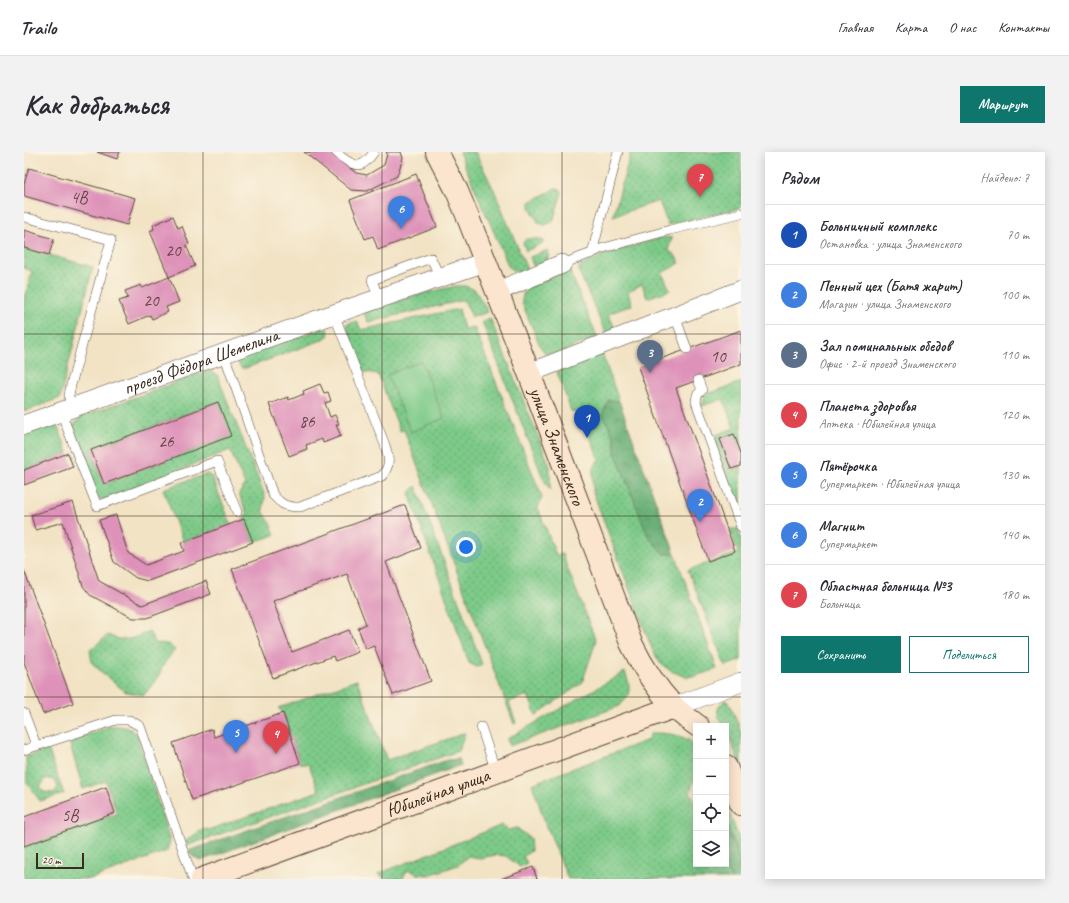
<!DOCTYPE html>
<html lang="ru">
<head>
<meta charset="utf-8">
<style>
	:root { --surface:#fff; --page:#f2f2f3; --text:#2b2b33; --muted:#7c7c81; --line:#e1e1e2; --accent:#0f766e }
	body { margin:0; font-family:Caveat,sans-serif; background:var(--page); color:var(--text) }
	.controls { position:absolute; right:12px; bottom:12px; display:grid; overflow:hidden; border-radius:0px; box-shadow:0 2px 10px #0003 }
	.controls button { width:36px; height:36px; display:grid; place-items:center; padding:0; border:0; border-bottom:1px solid var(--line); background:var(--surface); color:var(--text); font:20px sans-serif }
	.scale { position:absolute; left:12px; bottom:10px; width:48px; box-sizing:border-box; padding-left:4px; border:2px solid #3b2a1e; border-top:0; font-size:11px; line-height:14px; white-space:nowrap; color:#3b2a1e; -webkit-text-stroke:3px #fcf5e5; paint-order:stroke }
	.you { position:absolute; left:442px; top:395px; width:14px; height:14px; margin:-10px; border:3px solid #fff; border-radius:50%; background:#1a73e8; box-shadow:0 0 0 6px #1a73e833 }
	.badge { display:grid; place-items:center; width:26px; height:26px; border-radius:50%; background:var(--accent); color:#fff; font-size:13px; font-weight:700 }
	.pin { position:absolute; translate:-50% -33px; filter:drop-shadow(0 1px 2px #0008) }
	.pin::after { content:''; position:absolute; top:21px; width:14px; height:12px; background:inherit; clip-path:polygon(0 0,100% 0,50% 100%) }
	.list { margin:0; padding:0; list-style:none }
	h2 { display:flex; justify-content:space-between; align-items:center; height:52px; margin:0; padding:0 16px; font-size:17px }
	h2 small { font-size:13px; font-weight:400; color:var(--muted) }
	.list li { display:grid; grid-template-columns:26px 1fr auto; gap:12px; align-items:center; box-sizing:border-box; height:60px; padding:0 16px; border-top:1px solid var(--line) }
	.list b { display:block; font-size:15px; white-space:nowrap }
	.list p { margin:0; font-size:13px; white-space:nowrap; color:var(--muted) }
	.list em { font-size:13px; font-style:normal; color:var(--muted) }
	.actions { display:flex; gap:8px; padding:12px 16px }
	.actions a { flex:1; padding:9px 0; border:1px solid var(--accent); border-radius:0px; text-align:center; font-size:14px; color:var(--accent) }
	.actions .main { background:var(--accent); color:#fff }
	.icon { flex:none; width:22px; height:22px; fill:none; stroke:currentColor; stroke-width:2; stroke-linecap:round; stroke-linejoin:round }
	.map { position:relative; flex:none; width:717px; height:727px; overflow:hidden; border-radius:0px }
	header { display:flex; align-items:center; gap:24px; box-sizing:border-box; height:56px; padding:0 20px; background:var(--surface); border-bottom:1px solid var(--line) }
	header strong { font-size:19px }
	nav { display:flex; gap:22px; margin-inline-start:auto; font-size:14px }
	.intro { display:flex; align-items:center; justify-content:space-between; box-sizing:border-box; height:96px; padding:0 24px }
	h1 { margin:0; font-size:28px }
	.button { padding:10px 18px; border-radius:0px; background:var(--accent); color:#fff; font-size:14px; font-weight:700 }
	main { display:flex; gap:24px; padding:0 24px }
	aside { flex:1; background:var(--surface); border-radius:0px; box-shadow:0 2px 10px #0003 }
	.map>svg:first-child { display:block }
</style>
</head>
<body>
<header>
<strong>Trailo</strong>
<nav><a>Главная</a><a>Карта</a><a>О нас</a><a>Контакты</a></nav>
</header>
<div class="intro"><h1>Как добраться</h1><a class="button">Маршрут</a></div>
<main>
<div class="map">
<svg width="717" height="727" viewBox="0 0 717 727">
	<defs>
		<pattern id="green-dots" width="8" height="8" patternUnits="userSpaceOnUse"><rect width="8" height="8" fill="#7dca89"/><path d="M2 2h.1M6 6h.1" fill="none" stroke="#68a46f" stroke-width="1.8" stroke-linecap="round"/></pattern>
		<pattern id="forest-crowns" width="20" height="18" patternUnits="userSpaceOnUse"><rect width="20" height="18" fill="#66ae75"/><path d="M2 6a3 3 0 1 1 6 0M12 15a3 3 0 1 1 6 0" fill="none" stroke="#558e5f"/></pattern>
	</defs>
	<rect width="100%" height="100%" fill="#fcf5e5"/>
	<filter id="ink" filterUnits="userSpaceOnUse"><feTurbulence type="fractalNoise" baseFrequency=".025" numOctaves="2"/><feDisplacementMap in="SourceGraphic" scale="8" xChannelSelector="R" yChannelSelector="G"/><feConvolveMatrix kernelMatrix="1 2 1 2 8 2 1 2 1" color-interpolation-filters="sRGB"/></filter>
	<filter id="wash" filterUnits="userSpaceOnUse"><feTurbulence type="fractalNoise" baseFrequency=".012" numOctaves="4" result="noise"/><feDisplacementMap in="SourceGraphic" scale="16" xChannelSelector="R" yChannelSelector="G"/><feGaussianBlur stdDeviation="0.9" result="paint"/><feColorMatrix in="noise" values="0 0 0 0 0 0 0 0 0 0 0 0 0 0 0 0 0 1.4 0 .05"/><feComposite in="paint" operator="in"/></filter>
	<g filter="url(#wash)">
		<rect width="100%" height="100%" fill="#f2e3c5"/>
		<g fill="url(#green-dots)" stroke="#5c7a54" fill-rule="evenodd">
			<path d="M435,0H451L470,38L504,120C495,121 488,120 484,113Z"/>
			<path d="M607,0H717V56L644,73L635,49L589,64Z"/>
			<path d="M532,36L536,37L538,40L529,69L521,73L514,70L506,55V50Z"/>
			<path d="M640,85L648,86L644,98L651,103L656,111L638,121L646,138L623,146L618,132L604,140L608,153L584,162L592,178L582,182L555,120V115L578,103Z"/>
			<path d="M502,87H516L521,90L502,99L499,91Z"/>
			<path d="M0,96L69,115L36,246L0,260V149L8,119L0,116Z"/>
			<path d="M524,98V106L522,111L509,114L506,105Z"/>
			<path d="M545,117L573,185L529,203L521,201L516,194L498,151C498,146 499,140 503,136Z"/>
			<path d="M432,134H441L451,138L464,160L448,165L440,148L344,170L339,159L401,141Z"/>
			<path d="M435,157L440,177L450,175L518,345L514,356L532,403L538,402L572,489L558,531L512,563L504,543L485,550L492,571L490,572L380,278L376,279L354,222L337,219L322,172L333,169L337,178Z"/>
			<path d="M466,166L526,314V338L519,326L458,170Z"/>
			<path d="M300,176L303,177L305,181L304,184L298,188L222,216H217L214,211L213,208L216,205Z"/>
			<path d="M577,198L595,249L584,248L579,262L591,287V300L639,402H651L693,517L671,524L662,525L647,519L636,511L628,497L569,340V317L575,307L556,261L547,259L533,220Z"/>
			<path d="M183,219L188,220L193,223L241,344L239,359L246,370L251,383L229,390L220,367L223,362L215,342L221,333L206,298L80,348L76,347L71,342L48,281V275L57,265ZM194,250L206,284L80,332L67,298Z"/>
			<path d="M717,230V301L696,287L707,317L717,314V356L714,354L689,284L710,276L699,247L678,254L681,243Z"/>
			<path d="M27,270L35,277L44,301L0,318V280Z"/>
			<path d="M183,322L188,325L207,372L159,390L139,337Z"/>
			<path d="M392,334L458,512L453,515L445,511L385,341Z"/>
			<path d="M706,377H714L717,386V508L701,514L664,418L714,401Z"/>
			<path d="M125,479L131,491L144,492L151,498L141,510L133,527L120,543L102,540L83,525L68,511L66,498L84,483C102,491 108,487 125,479Z"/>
			<path d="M601,520C607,536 608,545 593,555L485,594L483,587Z"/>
			<path d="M333,528L363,608L441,581L434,599L162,694V689L180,676L184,678L295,639L285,613L276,611L259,561L254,556Z"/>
			<path d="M701,548L706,552L717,580V614L702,578V574H700C693,562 690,558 701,548Z"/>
			<path d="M87,574C98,574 106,574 113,583L146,689L143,699L66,727H0V695L93,662L82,629L59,637L45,589Z"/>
			<path d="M627,581C644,581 658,582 672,593V627H670L666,641L672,650V712H702L707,727H544L520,667L508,632L624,588Z"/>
			<path d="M24,597L40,642L16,649L3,631L2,605ZM22,626L30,628L34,635L30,641L20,640L16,635Z"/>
			<path d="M702,652L717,692V717L711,693L702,672Z"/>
			<path d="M478,673L484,678L493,676L506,686L507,699L499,704L503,711L496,715L482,704L472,703L456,706L444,704L434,713L405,723L394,722L385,718L381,721L379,727H362L354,722Z"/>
		</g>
		<g fill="url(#forest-crowns)" stroke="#506c4a">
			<path d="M584,248L595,249L651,402H639L624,384L591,300V287L579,262Z"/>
			<path d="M435,607L437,613L176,709L167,703L164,699L423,608Z"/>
			<path d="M702,672C709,690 717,708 717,727H707L702,712Z"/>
		</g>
		<path fill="#7dca89" stroke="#5c7a54" d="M397,209L420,266L387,280L363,223Z"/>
		<g id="blocks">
			<g fill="#de92b9">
				<path d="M73,0H96L93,7Z"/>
				<path d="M280,0H306L332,21L343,23L360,13L363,2L362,0H377L379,6L373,24L343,39L327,38Z"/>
				<path d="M5,16L111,46L103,73L0,44V32Z"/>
				<path d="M392,22L413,75L354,98L349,84L341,87L326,48Z"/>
				<path d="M149,64L154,76L158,74L165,92L162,93L171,114L145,125L155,150L142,155L144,160L128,167L126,163L105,172L95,149L104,146L101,139L117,133L118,136L145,125L126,79L130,77L129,73Z"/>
				<path d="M0,78L30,87L25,103L0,96Z"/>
				<path d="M717,178V212L652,236L711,399L684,409L614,215Z"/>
				<path d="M296,232L300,241L304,240L307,249L301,251L306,265L311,263L315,272L312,273L317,284L299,291L298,287L282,293L283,297L265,304L245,252L264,245L265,248L280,242L279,239Z"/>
				<path d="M194,250L207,284L80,332L67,298Z"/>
				<path d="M710,282L717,301V314L707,317L696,287Z"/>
				<path d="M44,301L49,315L0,333V318Z"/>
				<path d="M49,350L75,429L118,453L182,429L187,442L123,466H109L66,443L59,434L39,370L11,378L7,363Z"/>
				<path d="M381,353L397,396L362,410L407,529L369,543L350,494L342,497L334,476L342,472L323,422L249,449L268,500L325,478L334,500L311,509L309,504L249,526L208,417Z"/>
				<path d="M92,363L104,401L122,413L160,399L157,391L220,367L229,390L124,429L112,426L90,410L75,368Z"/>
				<path d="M0,418L49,551L19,562L0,510Z"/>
				<path d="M259,561L276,611L168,648L149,591L188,577L190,585Z"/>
				<path d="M82,635L91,661L0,694V665Z"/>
				<path d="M509,715L513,727H477Z"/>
			</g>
		</g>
	</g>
	<g filter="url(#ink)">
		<use href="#blocks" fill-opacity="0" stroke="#564637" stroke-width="1"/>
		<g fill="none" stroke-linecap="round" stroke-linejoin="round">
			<defs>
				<g id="service">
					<path d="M312,0C317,5 330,16 338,12C343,10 347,4 350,0"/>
					<path d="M0,65L87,88L47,233L45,243L46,257"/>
					<path d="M568,101L576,97L646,78L717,61"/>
					<path d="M538,112L568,101L594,0"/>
					<path d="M355,147L348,128L407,106L416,126"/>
					<path d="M651,164L663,197"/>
					<path d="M200,202L249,343C258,353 262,355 276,355L358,324C367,313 365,306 361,293L310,162"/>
					<path d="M674,228L678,238L673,243L672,250L717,375"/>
					<path d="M37,260L73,354L193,309L213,360"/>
					<path d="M0,561L12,593"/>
					<path d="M457,575L472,620"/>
					<path d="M0,598L92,568H105L116,574L169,727"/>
				</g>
				<g id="minor">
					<path d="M472,140L538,112"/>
					<path d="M505,221L717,138"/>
					<path id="s1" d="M0,273L310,162L461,110"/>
					<path d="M650,555L717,530"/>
				</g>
				<g id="secondary">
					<path id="s2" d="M413,0L433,39L443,63L505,221L607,491C618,514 632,536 650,555C657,562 666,568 674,574"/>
					<path d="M702,615L717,652"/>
					<path id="s3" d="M178,727L650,555"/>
				</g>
			</defs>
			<use href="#service" stroke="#564637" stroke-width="10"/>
			<use href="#minor" stroke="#564637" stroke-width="20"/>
			<use href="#secondary" stroke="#564637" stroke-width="24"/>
			<use href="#service" stroke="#fff" stroke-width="9"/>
			<use href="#minor" stroke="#fff" stroke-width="19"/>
			<use href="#secondary" stroke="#fce5cf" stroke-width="22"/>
		</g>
	</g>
	<path fill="none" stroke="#3b2a1e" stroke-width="1" stroke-opacity="0.55" d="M179,0V727M358,0V727M538,0V727M0,182H717M0,364H717M0,545H717"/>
	<g text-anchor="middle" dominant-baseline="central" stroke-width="3.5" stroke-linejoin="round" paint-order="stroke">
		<g font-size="17" fill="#644445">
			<text x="55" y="45">4В</text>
			<text x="149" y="98">20</text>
			<text x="127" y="148">20</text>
			<text x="694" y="204">10</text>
			<text x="283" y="269">86</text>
			<text x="142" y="289">26</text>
			<text x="46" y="663">5В</text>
		</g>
		<g font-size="19" fill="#3b2a1e" stroke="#fcf5e5">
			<text stroke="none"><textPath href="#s1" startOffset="188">проезд Фёдора Шемелина</textPath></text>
			<text stroke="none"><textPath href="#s2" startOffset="318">улица Знаменского</textPath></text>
			<text stroke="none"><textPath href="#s3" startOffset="251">Юбилейная улица</textPath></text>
		</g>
	</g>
</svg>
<div class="controls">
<button>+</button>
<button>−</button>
<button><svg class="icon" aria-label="locate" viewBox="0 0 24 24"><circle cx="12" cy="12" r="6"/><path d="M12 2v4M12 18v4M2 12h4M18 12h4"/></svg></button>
<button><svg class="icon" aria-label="layers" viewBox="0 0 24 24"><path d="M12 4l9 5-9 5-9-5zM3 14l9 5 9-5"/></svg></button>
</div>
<div class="scale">20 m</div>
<div class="you"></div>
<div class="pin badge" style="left:563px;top:286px;background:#1a4fb4">1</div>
<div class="pin badge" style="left:676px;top:370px;background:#3f7fe0">2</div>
<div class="pin badge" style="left:626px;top:221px;background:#5c6f8a">3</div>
<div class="pin badge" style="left:252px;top:602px;background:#e0444e">4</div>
<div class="pin badge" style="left:212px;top:601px;background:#3f7fe0">5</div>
<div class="pin badge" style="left:377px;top:77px;background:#3f7fe0">6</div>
<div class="pin badge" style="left:676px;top:45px;background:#e0444e">7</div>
</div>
<aside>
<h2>Рядом<small>Найдено: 7</small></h2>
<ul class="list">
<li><span class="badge" style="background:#1a4fb4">1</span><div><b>Больничный комплекс</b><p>Остановка · улица Знаменского</p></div><em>70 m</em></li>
<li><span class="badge" style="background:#3f7fe0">2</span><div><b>Пенный цех (Батя жарит)</b><p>Магазин · улица Знаменского</p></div><em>100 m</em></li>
<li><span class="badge" style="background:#5c6f8a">3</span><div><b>Зал поминальных обедов</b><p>Офис · 2-й проезд Знаменского</p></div><em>110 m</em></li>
<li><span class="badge" style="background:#e0444e">4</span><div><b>Планета здоровья</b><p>Аптека · Юбилейная улица</p></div><em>120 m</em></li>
<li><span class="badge" style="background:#3f7fe0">5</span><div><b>Пятёрочка</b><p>Супермаркет · Юбилейная улица</p></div><em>130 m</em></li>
<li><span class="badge" style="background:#3f7fe0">6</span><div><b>Магнит</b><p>Супермаркет</p></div><em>140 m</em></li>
<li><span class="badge" style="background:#e0444e">7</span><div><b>Областная больница №3</b><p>Больница</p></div><em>180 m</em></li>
</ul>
<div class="actions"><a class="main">Сохранить</a><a>Поделиться</a></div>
</aside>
</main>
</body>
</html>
